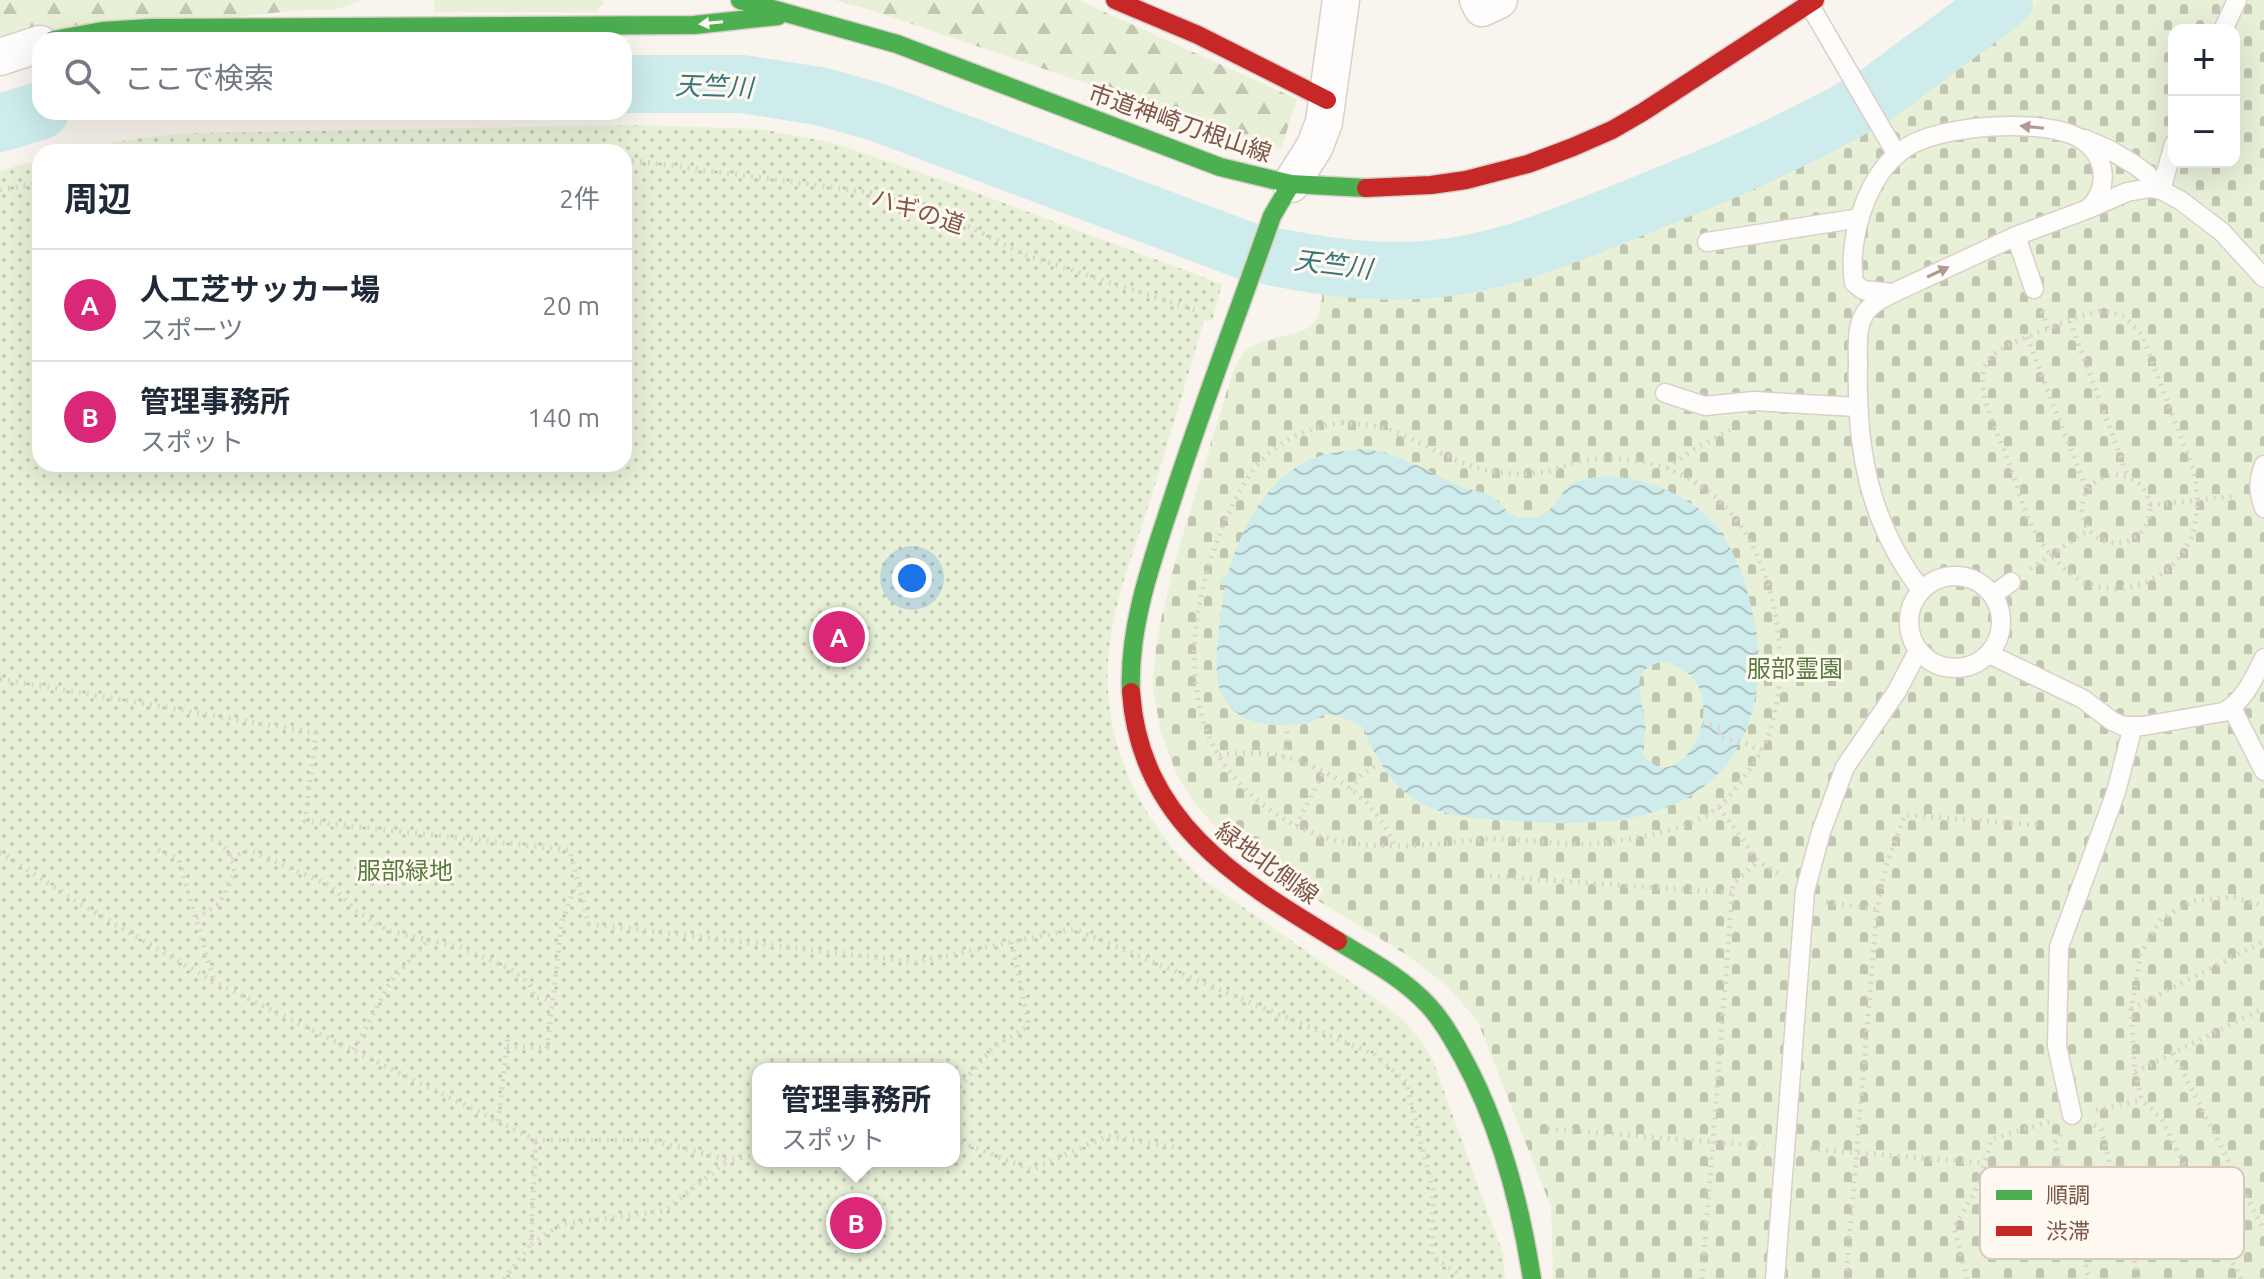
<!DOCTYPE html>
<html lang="ja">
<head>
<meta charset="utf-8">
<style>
	:root { --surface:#fff; --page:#f6f6f7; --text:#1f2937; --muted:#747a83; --line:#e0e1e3; --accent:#db2777 }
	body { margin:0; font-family:Ubuntu,"Noto Sans JP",sans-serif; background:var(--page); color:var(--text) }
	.controls { position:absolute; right:24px; top:24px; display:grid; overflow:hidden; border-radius:16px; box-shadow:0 8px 32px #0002 }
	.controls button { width:72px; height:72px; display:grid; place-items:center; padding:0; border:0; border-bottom:2px solid var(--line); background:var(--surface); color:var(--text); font:40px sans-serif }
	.you { position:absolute; left:912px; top:578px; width:28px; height:28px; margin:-20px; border:6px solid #fff; border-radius:50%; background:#1a73e8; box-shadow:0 0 0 12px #1a73e833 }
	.badge { display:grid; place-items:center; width:52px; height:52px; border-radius:50%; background:var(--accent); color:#fff; font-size:26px; font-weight:700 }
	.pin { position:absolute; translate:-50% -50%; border:4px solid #fff; box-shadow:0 2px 8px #0006 }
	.popup { position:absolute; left:752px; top:1063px; width:208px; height:104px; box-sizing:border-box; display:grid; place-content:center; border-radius:16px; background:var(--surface); filter:drop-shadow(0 2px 6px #0005); font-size:26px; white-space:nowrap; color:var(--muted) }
	.popup b { font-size:30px; color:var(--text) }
	.popup::after { content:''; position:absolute; left:50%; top:100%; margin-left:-16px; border:16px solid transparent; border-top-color:var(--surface) }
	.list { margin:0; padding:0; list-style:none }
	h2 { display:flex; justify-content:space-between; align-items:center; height:104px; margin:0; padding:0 32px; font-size:34px }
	h2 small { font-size:26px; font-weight:400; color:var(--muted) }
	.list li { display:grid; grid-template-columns:52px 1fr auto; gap:24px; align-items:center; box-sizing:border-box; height:112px; padding:0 32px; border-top:2px solid var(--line) }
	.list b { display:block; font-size:30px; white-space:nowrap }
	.list p { margin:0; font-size:26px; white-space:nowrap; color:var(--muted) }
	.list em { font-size:26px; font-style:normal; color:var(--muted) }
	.icon { flex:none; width:44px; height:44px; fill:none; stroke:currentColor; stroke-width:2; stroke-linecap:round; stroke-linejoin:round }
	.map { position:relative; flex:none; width:2264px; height:1279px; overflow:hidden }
	.search { position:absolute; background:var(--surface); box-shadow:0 8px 32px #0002; left:32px; top:32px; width:600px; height:88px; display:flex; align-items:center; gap:20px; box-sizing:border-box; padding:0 28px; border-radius:24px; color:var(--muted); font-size:30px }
	.panel { position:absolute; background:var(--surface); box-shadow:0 8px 32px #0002; left:32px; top:144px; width:600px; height:328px; border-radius:24px }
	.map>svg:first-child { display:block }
</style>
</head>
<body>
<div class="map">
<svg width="2264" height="1279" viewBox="0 0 2264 1279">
	<defs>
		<pattern id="forest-firs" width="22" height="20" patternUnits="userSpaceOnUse" patternTransform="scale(2)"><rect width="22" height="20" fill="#e8f1d8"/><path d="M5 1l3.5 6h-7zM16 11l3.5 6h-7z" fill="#c1c6b1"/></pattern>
		<pattern id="cemetery-stones" width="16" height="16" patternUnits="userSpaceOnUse" patternTransform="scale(2)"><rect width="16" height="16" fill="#e8f1d8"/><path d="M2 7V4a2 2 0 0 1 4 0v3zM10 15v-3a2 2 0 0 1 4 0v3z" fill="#c1c6b1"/></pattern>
		<pattern id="park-dots" width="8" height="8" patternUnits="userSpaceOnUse" patternTransform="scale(2)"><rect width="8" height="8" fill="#e8f1d8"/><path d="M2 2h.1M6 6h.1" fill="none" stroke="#c1c6b1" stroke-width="1.8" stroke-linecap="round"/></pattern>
		<pattern id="water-waves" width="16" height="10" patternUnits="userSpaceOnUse" patternTransform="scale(2)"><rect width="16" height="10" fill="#ceecec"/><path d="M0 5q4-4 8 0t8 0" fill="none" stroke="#acc2c1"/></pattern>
	</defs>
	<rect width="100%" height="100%" fill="#faf4ee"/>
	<g fill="#e8f1d8">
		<path d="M299,0H364L334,10H303Z"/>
		<path d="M434,0H601L604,3L596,12H435Z"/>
	</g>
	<g fill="url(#forest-firs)">
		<path d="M0,0H299L303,10L0,39Z"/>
		<path d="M834,0H1078L1297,99L1281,149L867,9Z"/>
	</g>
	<path fill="url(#cemetery-stones)" fill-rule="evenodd" d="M2037,0H2264V1279H1553L1551,1207L1478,1022L1448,987L1410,957L1296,887L1234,846L1198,808L1187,791L1177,775L1161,733L1153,688L1155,652L1162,615L1177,554L1233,371C1237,364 1241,355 1247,350C1254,344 1263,341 1271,339C1315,328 1318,331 1324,283L1408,288L1454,284L1528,268L1589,245L1763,173L1892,109ZM2174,30H2234V162H2174Z"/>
	<path fill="url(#park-dots)" fill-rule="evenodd" d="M637,125L761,129L830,142L934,177L1222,284L1212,321L1204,320C1186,382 1168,445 1148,507C1134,548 1120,587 1112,629C1094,723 1132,813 1200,877L1384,1005C1405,1021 1421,1037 1433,1061L1503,1254L1505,1279H0V171L40,160V464H624V152H69C112,142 152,135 196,133ZM758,1069H954V1161H758Z"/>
	<path fill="url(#water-waves)" fill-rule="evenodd" d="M1360,449C1398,451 1426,471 1460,486C1470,490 1487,492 1495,499C1506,508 1509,518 1525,518C1548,519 1556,503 1567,486C1576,482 1586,478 1596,477C1632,472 1686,493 1711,520C1735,547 1747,584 1754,619C1762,655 1760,690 1748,725C1716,815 1619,828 1536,822C1506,820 1475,820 1446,813C1422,806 1402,794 1387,773C1381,764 1374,752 1369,742C1366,736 1367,731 1361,726C1357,722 1350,721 1345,719C1338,716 1329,713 1321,716C1318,718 1315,721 1311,722C1302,724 1291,725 1281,725C1258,726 1231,717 1221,693C1211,669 1221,612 1225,586L1220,584L1221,577H1227C1241,528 1266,476 1317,457C1331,452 1346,451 1360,449ZM1663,662C1675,664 1682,668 1691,676C1728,715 1674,800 1643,754C1643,743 1647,732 1645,721C1642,698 1627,667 1663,662Z"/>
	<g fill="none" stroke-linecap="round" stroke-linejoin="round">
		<g stroke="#ceecec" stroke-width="58">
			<path d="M624,84H742L819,96L877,112L1247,251C1309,265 1370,275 1434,269C1499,263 1559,238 1619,214C1704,180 1788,146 1867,100C1884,90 1900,77 1916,65C1946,43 1975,22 2004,0"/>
			<path d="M0,123L40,111"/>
		</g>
		<defs>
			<g id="lane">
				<path d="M1809,4L1897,155"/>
				<path d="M2223,30L2237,0"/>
				<path d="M2085,139L2110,150L2135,165L2147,174L2161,190L2180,200L2222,232L2264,278"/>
				<path d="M2161,190L2174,144"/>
				<path d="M2088,209C2113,186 2105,148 2073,135C2034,119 1943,125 1907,147C1867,172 1847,239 1854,283L1863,290L1893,293L2016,236L2088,209L2127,192L2150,188L2161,190"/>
				<path d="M2016,236L2034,289"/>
				<path d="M1707,242L1860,218"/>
				<path d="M1893,293C1882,299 1870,304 1864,315C1856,328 1858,348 1858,363C1856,448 1868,521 1921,590"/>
				<path d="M1665,393L1705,406L1754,401L1857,407"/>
				<path d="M2264,465C2258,480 2258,492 2264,508"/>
				<circle cx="1955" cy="622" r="46"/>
				<path d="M1993,595L2011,582"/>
				<path d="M1989,654L2083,699L2112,721L2123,726H2143L2223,712C2244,702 2254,678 2264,658"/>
				<path d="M2232,708L2264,771"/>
				<path d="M2072,1115L2057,1046L2059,947L2116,792L2133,726"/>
				<path d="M1775,1279L1805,891L1821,832L1845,767L1897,691L1918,651"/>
			</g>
			<g id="street">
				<path d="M1478,0L1482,8L1499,0"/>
				<path d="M0,57L40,44"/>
				<path d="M1291,184L1315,146L1324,122L1341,0"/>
			</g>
			<g id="fast">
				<path d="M740,0L897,44L1220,167L1291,184L1366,188"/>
				<path d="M53,40L102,31L150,28L694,25L778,16"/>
				<path d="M1131,692C1128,623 1154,556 1175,491C1205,399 1240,308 1272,216L1291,184"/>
				<path d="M1338,941C1369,960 1403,978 1428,1005C1442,1020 1452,1038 1462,1056C1500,1125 1520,1202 1532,1279"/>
			</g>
			<g id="jam">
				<path d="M1115,0L1198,35L1327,100"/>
				<path d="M1366,188L1431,185L1466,180L1528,164L1573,147L1612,130L1643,112L1815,0"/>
				<path d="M1131,692C1140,822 1238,880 1338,941"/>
			</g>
		</defs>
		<use href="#lane" stroke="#d9d0ca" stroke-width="21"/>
		<use href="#street" stroke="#d9d0ca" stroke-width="39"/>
		<use href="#fast" stroke="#dbd0cb" stroke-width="21"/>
		<use href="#jam" stroke="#dbd0cb" stroke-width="21"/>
		<g stroke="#ddd2ce" stroke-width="5" stroke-dasharray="2 6" stroke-linecap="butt">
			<path d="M624,161H636L875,193L970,227L1025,255L1198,311"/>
			<path d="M0,190L40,183"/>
			<path d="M2042,311L2048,329"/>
			<path d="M2099,311L2111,312L2125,317L2142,335L2194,472C2198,494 2199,517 2191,538C2173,580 2121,602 2079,580C2065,571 2050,556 2041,542C2025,517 2017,485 2007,457C1999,437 1988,415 1984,394C1982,382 1981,370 1989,359C1999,344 2079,316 2099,311Z"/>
			<path d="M2070,321L2128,477"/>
			<path d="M2027,337L2087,491"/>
			<path d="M1342,423C1359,424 1376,425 1392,431C1428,444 1462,469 1502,473C1518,474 1537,475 1552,470C1560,468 1568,464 1576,462C1616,453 1664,462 1698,484C1771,530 1795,649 1771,728C1765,747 1754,764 1742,779C1736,788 1729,798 1721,805C1691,830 1647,836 1610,842C1573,848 1537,840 1500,839C1478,838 1456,843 1433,844C1386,848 1335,848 1293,824C1253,803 1220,769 1205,726C1181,657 1201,567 1233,505C1242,487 1251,469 1266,456C1288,436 1313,426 1342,423Z"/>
			<path d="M1667,468L1693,450L1730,430"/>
			<circle cx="2116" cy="509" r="34"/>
			<path d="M2150,505L2236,496"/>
			<path d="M2030,569L2089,529"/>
			<path d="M0,679L316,733L305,821L570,850L589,924L916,962L1074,929L1374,1054L1406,1082L1433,1190L1432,1256L1456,1273L1460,1279"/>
			<path d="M1702,724L1721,728L1719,737L1747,744L1761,751"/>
			<path d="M1219,755C1240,753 1260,752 1281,756C1327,766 1378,800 1394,846"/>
			<path d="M1283,757L1287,741V728"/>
			<path d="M1350,789L1361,775L1378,765"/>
			<path d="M1719,807L1758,861L1783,877"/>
			<path d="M1296,826L1323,773"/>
			<path d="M158,850L179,860L214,982"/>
			<path d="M0,852L79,903L214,982L536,1140H652L729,1160L758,1155"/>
			<path d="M231,858L249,850L331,886L357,911L388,931L460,947L514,971L530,985L534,997L552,1000"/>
			<path d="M1490,876L1733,893"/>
			<path d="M1826,902L1877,910"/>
			<path d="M196,918L219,904L235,873C230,853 228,845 208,837"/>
			<path d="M2131,1009L2264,941"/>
			<path d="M507,1046L547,1048L562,922L576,884"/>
			<path d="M354,1050L391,981L428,940"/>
			<path d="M2173,1053L2264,1230"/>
			<path d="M2135,1072L2264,1008"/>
			<path d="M954,1093L993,1047L1024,1029L1028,1022L1012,942"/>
			<path d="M2096,1110L2142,1100"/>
			<path d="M498,1121L508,1038"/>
			<path d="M2094,1125L2101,1129L2139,1279"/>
			<path d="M1548,1129L1764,1146"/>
			<path d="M2060,1134L2055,1143L2089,1279"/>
			<path d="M954,1139L1031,1170L1108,1136L1179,1148"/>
			<path d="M1810,1149L1984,1163"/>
			<path d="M531,1244L562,1224L664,1211L729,1160"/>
			<path d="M504,1279L531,1244L536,1140"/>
			<path d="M1702,1279L1733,884L1758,861"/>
			<path d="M1846,1279L1877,910L1886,866L1905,815L2037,825"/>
			<path d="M1967,1279L1954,1227L1975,1192L1992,1139L2051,1121"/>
			<path d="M2241,1279L2162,1120L2142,1100L2135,1072L2131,1010L2141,953L2161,919L2192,901L2234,897L2264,906"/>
		</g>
		<use href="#lane" stroke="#fefdfc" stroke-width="18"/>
		<use href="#street" stroke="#fefdfc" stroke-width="36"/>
		<use href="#fast" stroke="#4caf50" stroke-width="18"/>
		<use href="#jam" stroke="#c62828" stroke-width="18"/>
	</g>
	<defs><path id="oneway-solid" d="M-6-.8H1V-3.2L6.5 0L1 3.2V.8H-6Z" transform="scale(2)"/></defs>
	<use fill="#fff9f2" href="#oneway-solid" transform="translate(711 23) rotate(174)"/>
	<g fill="#b19991">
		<use href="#oneway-solid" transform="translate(2032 127) rotate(-174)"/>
		<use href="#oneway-solid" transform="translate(1938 272) rotate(-25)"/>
	</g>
	<g text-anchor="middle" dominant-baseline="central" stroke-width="6" stroke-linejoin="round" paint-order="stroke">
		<g font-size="24" fill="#7d5749" stroke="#fff9f2">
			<text transform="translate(1180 123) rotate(19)">市道神崎刀根山線</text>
			<text transform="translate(918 211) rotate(18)">ハギの道</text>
			<text transform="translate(1267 863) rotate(36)">緑地北側線</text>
		</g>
		<g font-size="24" fill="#577d3d" stroke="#fff9f2">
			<text x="1795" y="668">服部霊園</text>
			<text x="405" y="870">服部緑地</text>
		</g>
		<g font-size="26" font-style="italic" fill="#38767b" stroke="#fff9f2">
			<text transform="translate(714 86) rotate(2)">天竺川</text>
			<text transform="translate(1333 264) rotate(7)">天竺川</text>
		</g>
	</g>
	<rect x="1980" y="1167" width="264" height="92" rx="12" fill="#fff9f2" stroke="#d8c8bf" stroke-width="2"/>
	<rect x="1996" y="1190" width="36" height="10" fill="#4caf50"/>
	<rect x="1996" y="1226" width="36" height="10" fill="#c62828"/>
	<g font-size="22" fill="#7d5749">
		<text x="2046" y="1203">順調</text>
		<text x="2046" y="1239">渋滞</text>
	</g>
</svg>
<div class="controls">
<button>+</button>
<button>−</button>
</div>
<div class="you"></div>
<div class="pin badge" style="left:839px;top:637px">A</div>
<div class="pin badge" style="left:856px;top:1223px">B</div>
<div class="popup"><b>管理事務所</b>スポット</div>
<div class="search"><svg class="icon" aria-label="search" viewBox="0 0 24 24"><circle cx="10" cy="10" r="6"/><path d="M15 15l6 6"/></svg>ここで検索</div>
<section class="panel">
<h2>周辺<small>2件</small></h2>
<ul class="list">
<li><span class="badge">A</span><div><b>人工芝サッカー場</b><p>スポーツ</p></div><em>20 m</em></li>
<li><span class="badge">B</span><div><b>管理事務所</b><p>スポット</p></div><em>140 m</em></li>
</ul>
</section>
</div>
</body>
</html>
